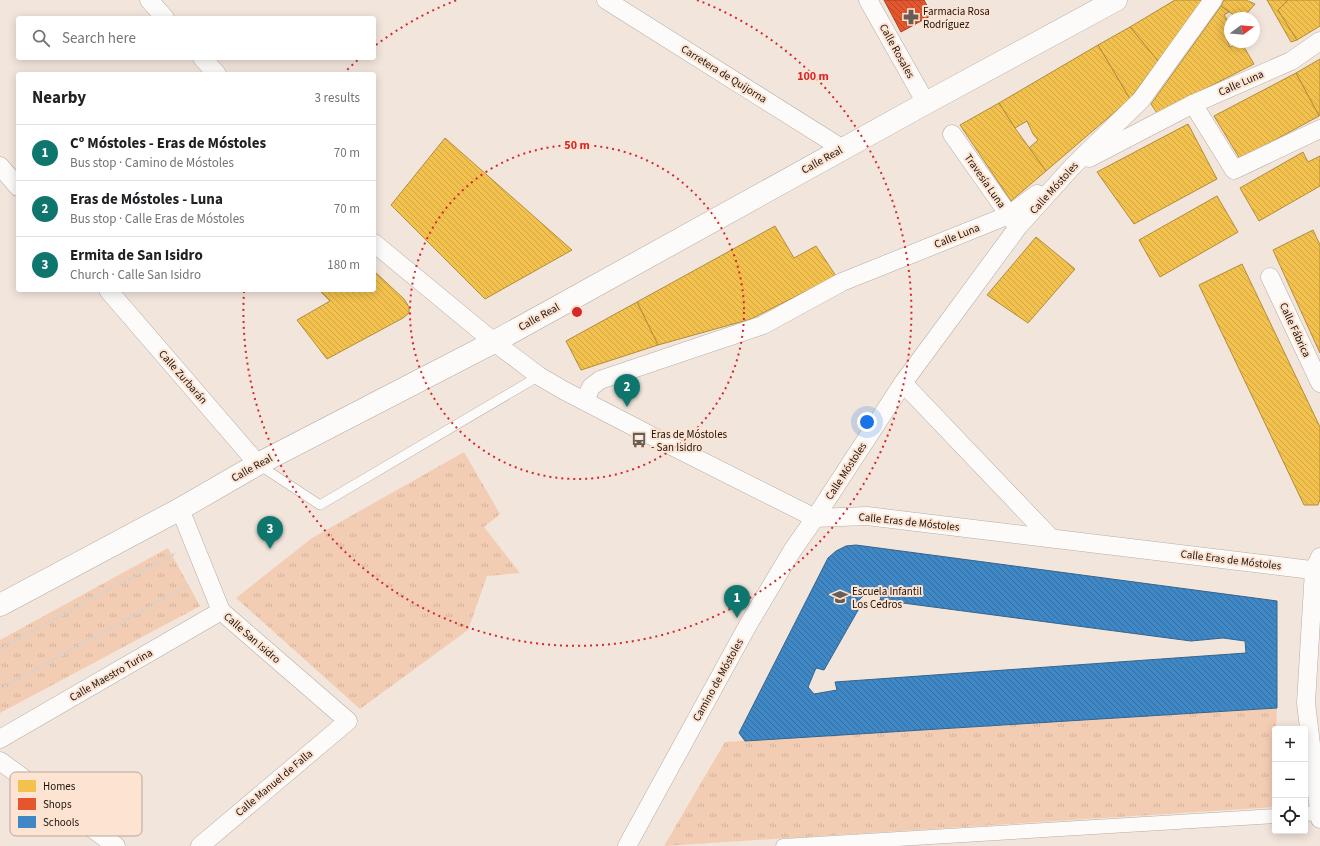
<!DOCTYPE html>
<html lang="en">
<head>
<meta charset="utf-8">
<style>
	:root { --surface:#fff; --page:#f2f2f2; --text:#202124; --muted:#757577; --line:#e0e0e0; --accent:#0f766e }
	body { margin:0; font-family:"Source Sans 3",sans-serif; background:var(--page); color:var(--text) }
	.controls { position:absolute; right:12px; bottom:12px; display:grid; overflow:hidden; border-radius:4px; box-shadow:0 2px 10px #0003 }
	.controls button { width:36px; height:36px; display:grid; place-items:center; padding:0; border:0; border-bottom:1px solid var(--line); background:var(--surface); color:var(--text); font:20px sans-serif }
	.compass { position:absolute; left:1224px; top:12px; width:36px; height:36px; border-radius:50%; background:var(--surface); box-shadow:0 2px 10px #0003; rotate:74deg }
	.you { position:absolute; left:867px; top:422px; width:14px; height:14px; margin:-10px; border:3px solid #fff; border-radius:50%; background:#1a73e8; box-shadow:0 0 0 6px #1a73e833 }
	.badge { display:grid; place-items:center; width:26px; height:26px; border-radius:50%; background:var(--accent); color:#fff; font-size:13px; font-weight:700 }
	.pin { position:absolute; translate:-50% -33px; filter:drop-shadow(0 1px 2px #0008) }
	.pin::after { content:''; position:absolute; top:21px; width:14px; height:12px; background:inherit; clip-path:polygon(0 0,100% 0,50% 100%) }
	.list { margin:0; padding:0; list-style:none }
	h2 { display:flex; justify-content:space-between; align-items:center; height:52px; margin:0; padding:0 16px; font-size:17px }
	h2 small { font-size:13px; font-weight:400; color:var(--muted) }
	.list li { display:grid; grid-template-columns:26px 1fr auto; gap:12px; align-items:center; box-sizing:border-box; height:56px; padding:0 16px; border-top:1px solid var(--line) }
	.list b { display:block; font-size:15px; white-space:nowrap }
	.list p { margin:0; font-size:13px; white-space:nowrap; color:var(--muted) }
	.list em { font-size:13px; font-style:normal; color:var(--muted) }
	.icon { flex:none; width:22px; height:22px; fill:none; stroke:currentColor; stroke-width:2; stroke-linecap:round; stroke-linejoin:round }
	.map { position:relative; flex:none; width:1320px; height:846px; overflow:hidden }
	.search { position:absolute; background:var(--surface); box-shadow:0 2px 10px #0003; left:16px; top:16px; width:360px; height:44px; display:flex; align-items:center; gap:10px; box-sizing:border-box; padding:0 14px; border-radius:4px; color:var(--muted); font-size:15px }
	.panel { position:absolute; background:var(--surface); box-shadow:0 2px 10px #0003; left:16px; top:72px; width:360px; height:220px; border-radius:4px }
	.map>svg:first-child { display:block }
</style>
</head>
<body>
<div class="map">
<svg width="1320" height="846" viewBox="0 0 1320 846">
	<defs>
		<pattern id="park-tufts" width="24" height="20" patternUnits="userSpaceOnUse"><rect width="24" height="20" fill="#f3cdb3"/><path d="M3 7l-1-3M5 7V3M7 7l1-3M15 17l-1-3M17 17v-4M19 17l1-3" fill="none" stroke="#d0af99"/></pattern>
		<pattern id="homes-back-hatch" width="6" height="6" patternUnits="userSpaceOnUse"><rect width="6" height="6" fill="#f2c14e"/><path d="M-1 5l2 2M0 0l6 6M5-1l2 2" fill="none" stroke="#cfa543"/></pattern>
		<pattern id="shops-back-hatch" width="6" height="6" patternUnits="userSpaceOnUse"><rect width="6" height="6" fill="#e4572e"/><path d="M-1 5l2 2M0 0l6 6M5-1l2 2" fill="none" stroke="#b84725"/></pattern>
		<pattern id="schools-back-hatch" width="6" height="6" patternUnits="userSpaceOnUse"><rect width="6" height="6" fill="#3f88c5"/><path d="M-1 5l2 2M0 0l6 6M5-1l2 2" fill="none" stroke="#346e9e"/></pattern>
	</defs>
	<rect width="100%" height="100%" fill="#f2e5dc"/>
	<g fill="url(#park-tufts)">
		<path d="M464,452L500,514L484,527L520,573L487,576L468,630L360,709L236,598L312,538Z"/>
		<path d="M168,548L200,606L0,713V640Z"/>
		<path d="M1277,708L1276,729H1275V807L664,846L725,742Z"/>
	</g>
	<g fill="url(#homes-back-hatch)" stroke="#b28d3a">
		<path d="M1175,0H1205L1158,61L1130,27Z"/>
		<path d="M1224,0H1246L1255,4L1243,18H1238L1221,6Z"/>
		<path d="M1267,0H1288L1278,10L1297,40L1291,42Z"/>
		<path d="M1288,0H1320V26L1297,40L1278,10Z"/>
		<path d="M1221,6L1229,12L1224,15L1230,24V36L1227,40L1230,47L1241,42L1254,64L1157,113L1151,104Z"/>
		<path d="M1130,27L1158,61L1130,99L1098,45Z"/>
		<path d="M1098,45L1130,99L1046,171L1029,148L1038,140L1033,134L1027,121L1015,128L999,103Z"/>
		<path d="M1320,59V115L1319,116L1296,73Z"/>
		<path d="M1296,73L1319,116L1240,159L1214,116Z"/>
		<path d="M999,103L1015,128L1046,171L1011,201L960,125Z"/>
		<path d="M1188,124L1217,179L1134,224L1097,172Z"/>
		<path d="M445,138L572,250L485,299L391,205Z"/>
		<path d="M1303,152L1308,162L1320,156V186L1259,221L1240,188Z"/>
		<path d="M1217,196L1238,232L1160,277L1139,240Z"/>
		<path d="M775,226L794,258L816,246L836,276L751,319L658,345L637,302Z"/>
		<path d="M1313,230L1320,245V353L1273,250Z"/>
		<path d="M1036,237L1075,269L1028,323L987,295Z"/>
		<path d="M1242,264L1320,427V499L1318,505H1304L1199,285Z"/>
		<path d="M374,271L404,299L409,307V313L403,318L327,359L297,320L330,301L319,290H374Z"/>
		<path d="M637,302L658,345L581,370L566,341Z"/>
	</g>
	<path fill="url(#shops-back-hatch)" stroke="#a84324" d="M884,0H924L932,15L901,32Z"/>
	<path fill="url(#schools-back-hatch)" stroke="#35658d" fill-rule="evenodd" d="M856,545L1277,601V708L745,741L739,733L828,558L836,551L846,546ZM864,595L881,596L880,600L1191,641L1223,638L1245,641L1246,653L835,682L837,690L814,694L808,687L816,668L824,670L861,605L857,602Z"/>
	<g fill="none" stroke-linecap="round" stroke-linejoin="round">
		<defs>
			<path id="service" d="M259,465L320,505L539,376"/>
			<g id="pedestrian">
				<path d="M1305,814L1318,813"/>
				<path d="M783,846L1275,816"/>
			</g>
			<g id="minor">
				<path d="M149,0L165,18"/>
				<path d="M606,0L843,149"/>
				<path d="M868,0L926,103"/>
				<path d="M202,58L217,74"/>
				<path d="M1193,104L1234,170L1320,129"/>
				<path d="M952,134L1016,225"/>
				<path d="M1089,158L1193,104L1291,61L1320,41"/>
				<path d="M0,166L18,187"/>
				<path d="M374,243L494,342L539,376L563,390L644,432L815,518L867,516L1320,571"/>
				<path d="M1270,277L1320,383"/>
				<path d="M108,290L258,464"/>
				<path d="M903,383L1051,538"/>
				<path d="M585,401L591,387L600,380L763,325L842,282L1009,215L1037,194"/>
				<path d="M180,509L221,611L348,721L200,846"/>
				<path d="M1320,557L1314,570L1306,703L1320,819"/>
				<path d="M0,739L221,611"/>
				<path d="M0,761L116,846"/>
				<path d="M627,846L748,625L792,551L815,518L903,383L1018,227L1072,167L1141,100L1213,0"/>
			</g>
			<path id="tertiary" d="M0,605L180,509L258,464L494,342L926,103L1116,0"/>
		</defs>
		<use href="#service" stroke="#b7aca4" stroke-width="10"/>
		<use href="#pedestrian" stroke="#b7aca4" stroke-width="15"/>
		<use href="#minor" stroke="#b7aca4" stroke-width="19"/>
		<use href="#tertiary" stroke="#b7aca4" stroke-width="23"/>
		<g stroke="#d6d2cf" stroke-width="2.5" stroke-dasharray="3 2" stroke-linecap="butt">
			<path d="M0,649L176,553"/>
			<path d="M0,689L189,585"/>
		</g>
		<use href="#service" stroke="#fdfbfa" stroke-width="9"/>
		<use href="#pedestrian" stroke="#fdfbfa" stroke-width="14"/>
		<use href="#minor" stroke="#fdfbfa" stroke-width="18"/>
		<use href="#tertiary" stroke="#fdfbfa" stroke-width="22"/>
	</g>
	<g fill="none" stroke="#d62828" stroke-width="2" stroke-dasharray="2 4">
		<circle cx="577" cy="312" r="167"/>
		<path d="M343 74A334 334 0 0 1 360 58M376 45A334 334 0 0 1 457 0M697 0A334 334 0 1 1 244 292"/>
	</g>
	<defs>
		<symbol id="pharmacy-bare" viewBox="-9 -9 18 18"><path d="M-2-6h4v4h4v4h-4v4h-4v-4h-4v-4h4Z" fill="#685c54" stroke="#fce3d2" stroke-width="2.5" paint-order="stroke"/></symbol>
		<symbol id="bus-bare" viewBox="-9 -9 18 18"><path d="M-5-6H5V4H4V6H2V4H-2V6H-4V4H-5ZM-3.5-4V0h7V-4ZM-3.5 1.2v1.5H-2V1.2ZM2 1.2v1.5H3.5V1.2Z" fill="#685c54" stroke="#fce3d2" stroke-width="2.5" paint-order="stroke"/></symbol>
		<symbol id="school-bare" viewBox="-9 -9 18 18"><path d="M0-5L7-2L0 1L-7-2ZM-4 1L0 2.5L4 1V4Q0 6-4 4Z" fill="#685c54" stroke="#fce3d2" stroke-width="2.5" paint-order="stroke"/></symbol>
	</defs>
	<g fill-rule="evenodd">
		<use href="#pharmacy-bare" x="900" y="6" width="22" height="22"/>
		<use href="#bus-bare" x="628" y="429" width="22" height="22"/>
		<use href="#school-bare" x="829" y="586" width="22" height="22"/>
	</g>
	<g text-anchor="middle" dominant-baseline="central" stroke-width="4" stroke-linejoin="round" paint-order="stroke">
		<g font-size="11" fill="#1d130b" stroke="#fce3d2" text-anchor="start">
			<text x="923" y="11">Farmacia Rosa<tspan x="923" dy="13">Rodríguez</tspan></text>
			<text x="651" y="434">Eras de Móstoles<tspan x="651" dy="13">- San Isidro</tspan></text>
			<text x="852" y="591">Escuela Infantil<tspan x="852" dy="13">Los Cedros</tspan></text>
		</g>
		<g font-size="11" fill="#1d130b" stroke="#fce3d2">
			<text transform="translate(897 51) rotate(61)">Calle Rosales</text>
			<text transform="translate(724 74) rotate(32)">Carretera de Quijorna</text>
			<text transform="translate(1241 83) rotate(-24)">Calle Luna</text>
			<text transform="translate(822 160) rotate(-29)">Calle Real</text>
			<text transform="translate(985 181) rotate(55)">Travesía Luna</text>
			<text transform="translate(1054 188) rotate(-48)">Calle Móstoles</text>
			<text transform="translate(957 236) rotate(-22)">Calle Luna</text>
			<text transform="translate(539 317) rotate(-29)">Calle Real</text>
			<text transform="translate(1295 330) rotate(65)">Calle Fábrica</text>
			<text transform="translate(183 377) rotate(49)">Calle Zurbarán</text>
			<text transform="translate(252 468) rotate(-29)">Calle Real</text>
			<text transform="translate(846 471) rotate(-57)">Calle Móstoles</text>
			<text transform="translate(909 522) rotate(6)">Calle Eras de Móstoles</text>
			<text transform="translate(1231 560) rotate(7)">Calle Eras de Móstoles</text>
			<text transform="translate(252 638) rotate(41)">Calle San Isidro</text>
			<text transform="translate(111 675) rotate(-30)">Calle Maestro Turina</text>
			<text transform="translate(718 680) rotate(-61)">Camino de Móstoles</text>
			<text transform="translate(274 783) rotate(-40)">Calle Manuel de Falla</text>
		</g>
	</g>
	<rect x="10" y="772" width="132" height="64" rx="6" fill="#fce3d2" stroke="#b9a596" stroke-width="1"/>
	<rect x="18" y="780" width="18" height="12" fill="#f2c14e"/>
	<rect x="18" y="798" width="18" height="12" fill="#e4572e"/>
	<rect x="18" y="816" width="18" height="12" fill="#3f88c5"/>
	<g font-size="11" fill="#1d130b">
		<text x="43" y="790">Homes</text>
		<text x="43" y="808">Shops</text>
		<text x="43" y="826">Schools</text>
	</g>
	<circle cx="577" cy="312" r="6" fill="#d62828" stroke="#fce3d2" stroke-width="2"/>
	<g font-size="12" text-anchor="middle" font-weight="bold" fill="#d62828" stroke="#fce3d2" stroke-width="4" stroke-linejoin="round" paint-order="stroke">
		<text x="813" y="80">100 m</text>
		<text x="577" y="149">50 m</text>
	</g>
</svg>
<div class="controls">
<button>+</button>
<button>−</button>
<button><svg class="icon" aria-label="locate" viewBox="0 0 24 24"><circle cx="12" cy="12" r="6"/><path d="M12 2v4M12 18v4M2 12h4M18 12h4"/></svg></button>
</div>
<svg class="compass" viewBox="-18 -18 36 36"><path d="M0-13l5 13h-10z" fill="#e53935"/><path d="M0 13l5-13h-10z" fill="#757577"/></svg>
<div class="you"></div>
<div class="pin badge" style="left:737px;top:618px">1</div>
<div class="pin badge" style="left:627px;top:407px">2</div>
<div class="pin badge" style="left:270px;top:549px">3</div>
<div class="search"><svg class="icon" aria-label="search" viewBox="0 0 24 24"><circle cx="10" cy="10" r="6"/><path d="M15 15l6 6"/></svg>Search here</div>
<section class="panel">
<h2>Nearby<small>3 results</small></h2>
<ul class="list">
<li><span class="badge">1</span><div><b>Cº Móstoles - Eras de Móstoles</b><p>Bus stop · Camino de Móstoles</p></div><em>70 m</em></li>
<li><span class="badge">2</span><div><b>Eras de Móstoles - Luna</b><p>Bus stop · Calle Eras de Móstoles</p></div><em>70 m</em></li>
<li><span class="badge">3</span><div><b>Ermita de San Isidro</b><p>Church · Calle San Isidro</p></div><em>180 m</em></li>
</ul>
</section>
</div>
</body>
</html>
